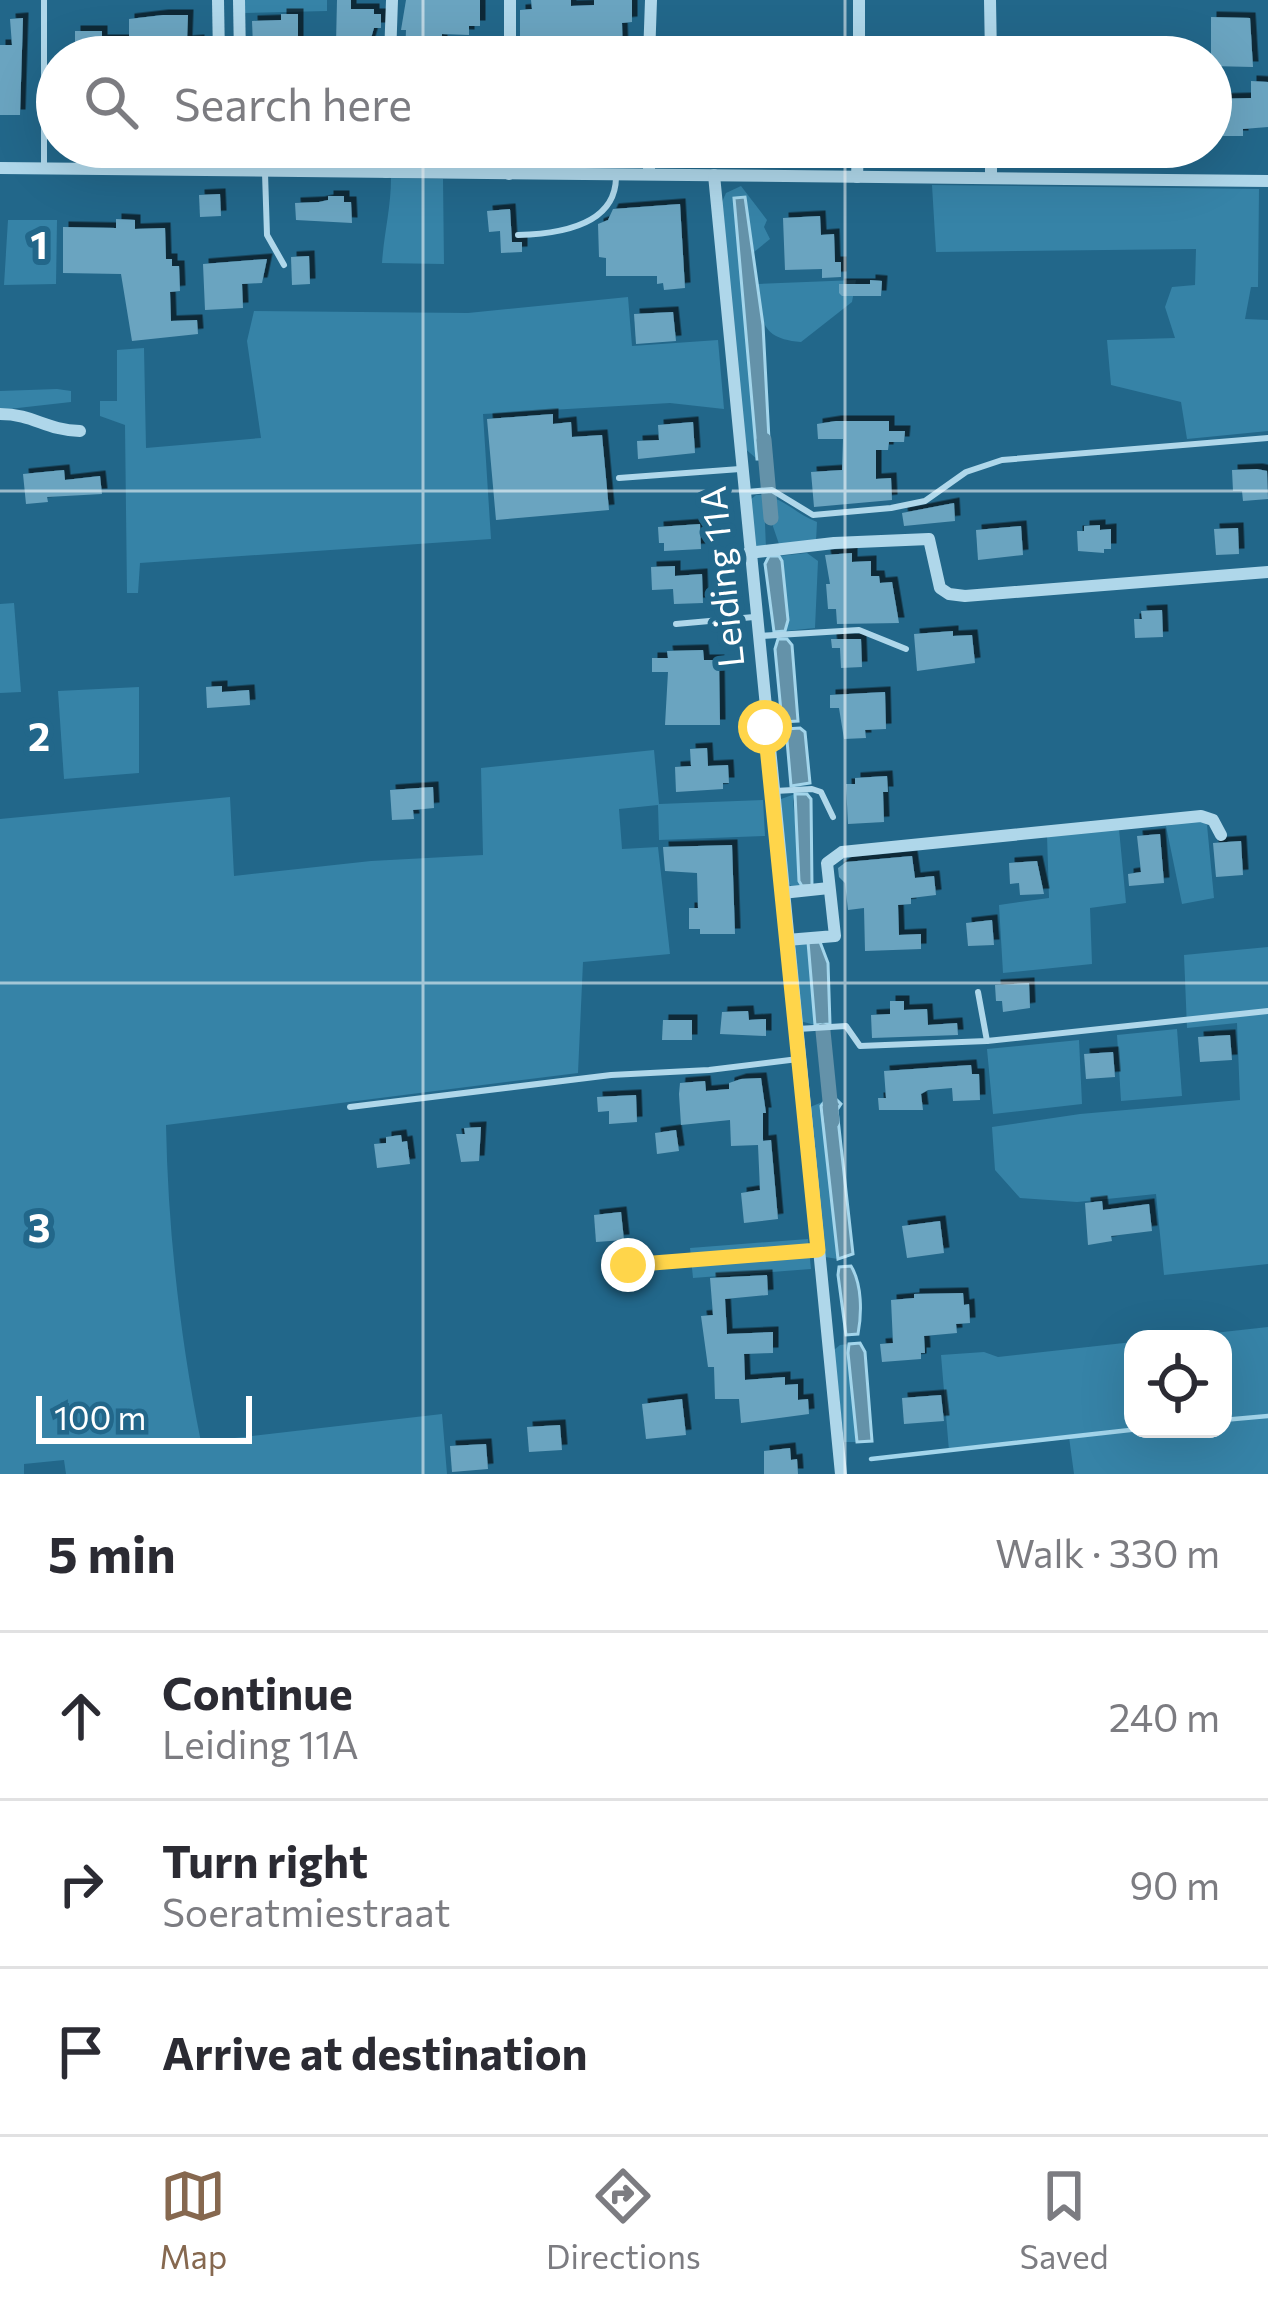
<!DOCTYPE html>
<html lang="en">
<head>
<meta charset="utf-8">
<style>
	:root { --surface:#fff; --page:#f7f7f7; --text:#2b2b33; --muted:#7c7c81; --line:#e1e1e2; --accent:#86684f }
	body { margin:0; font-family:Commissioner,sans-serif; background:var(--page); color:var(--text) }
	.controls { position:absolute; right:36px; bottom:36px; display:grid; overflow:hidden; border-radius:24px; box-shadow:0 12px 48px #0002 }
	.controls button { width:108px; height:108px; display:grid; place-items:center; padding:0; border:0; border-bottom:3px solid var(--line); background:var(--surface); color:var(--text); font:60px sans-serif }
	.scale { position:absolute; left:36px; bottom:30px; width:216px; box-sizing:border-box; padding-left:12px; border:6px solid #fff; border-top:0; font-size:33px; line-height:42px; white-space:nowrap; color:#fff; -webkit-text-stroke:9px #22678a; paint-order:stroke }
	.stop { position:absolute; width:36px; height:36px; margin:-27px; border:9px solid #ffd54a; border-radius:50%; background:#fff }
	.stop.end { background:#ffd54a; border-color:#fff; box-shadow:0 3px 12px #0008 }
	.list { margin:0; padding:0; list-style:none }
	h2 { display:flex; justify-content:space-between; align-items:center; height:156px; margin:0; padding:0 48px; font-size:51px }
	h2 small { font-size:39px; font-weight:400; color:var(--muted) }
	.list li { display:grid; grid-template-columns:78px 1fr auto; gap:36px; align-items:center; box-sizing:border-box; height:168px; padding:0 48px; border-top:3px solid var(--line) }
	.list b { display:block; font-size:45px; white-space:nowrap }
	.list p { margin:0; font-size:39px; white-space:nowrap; color:var(--muted) }
	.list em { font-size:39px; font-style:normal; color:var(--muted) }
	.icon { flex:none; width:66px; height:66px; fill:none; stroke:currentColor; stroke-width:2; stroke-linecap:round; stroke-linejoin:round }
	.map { position:relative; flex:none; width:1268px; height:1474px; overflow:hidden }
	.search { position:absolute; background:var(--surface); box-shadow:0 12px 48px #0002; left:36px; right:36px; top:36px; height:132px; display:flex; align-items:center; gap:30px; box-sizing:border-box; padding:0 42px; border-radius:66px; color:var(--muted); font-size:45px }
	.sheet { height:660px; background:var(--surface) }
	nav { display:flex; justify-content:space-around; align-items:center; box-sizing:border-box; height:168px; border-top:3px solid var(--line); background:var(--surface); font-size:33px; color:var(--muted) }
	nav a { display:grid; justify-items:center; gap:6px }
	nav .on { color:var(--accent) }
	.map>svg:first-child { display:block }
</style>
</head>
<body>
<div class="map">
<svg width="1268" height="1474" viewBox="0 0 1268 1474">
	<defs>
		<filter id="shadow"><feDropShadow dx="5.5" dy="-5.5" stdDeviation="0" flood-color="#0009"/></filter>
	</defs>
	<rect width="100%" height="100%" fill="#22678a"/>
	<g fill="#3683a7">
		<path d="M245,0H327V11L244,13Z"/>
		<path d="M391,178L443,179L444,264L382,263C384,233 391,208 391,178Z"/>
		<path d="M932,185L1259,189L1258,287H1251L1245,319L1268,320V431L1187,439L1181,402L1111,385L1107,340L1175,338L1165,307L1172,287L1195,285L1196,249L936,252Z"/>
		<path d="M741,186L767,220L764,227L770,239L754,252L745,197L734,198L757,459L743,447L722,202L726,193Z"/>
		<path d="M8,220H57L56,284L4,285Z"/>
		<path d="M856,280L852,302L801,342C759,338 762,321 758,284Z"/>
		<path d="M628,297L632,346L718,340L724,409L670,403L483,414L491,539L140,563L138,593H127L125,425L100,416V401H117V350L144,348L146,448L261,438L247,341L254,311L468,313Z"/>
		<path d="M57,389L71,391V402L0,410V391Z"/>
		<path d="M756,495C781,494 795,514 817,522L816,541L780,547L764,500L766,548H755L750,500Z"/>
		<path d="M807,553L818,561L815,628L785,631L788,620L779,556Z"/>
		<path d="M14,603L21,692L0,693V604Z"/>
		<path d="M139,687V773L64,779L58,691Z"/>
		<path d="M654,750L659,804L763,800L765,836L659,840L658,805L619,809L622,849L658,847L670,954L583,962L578,1073L166,1125C168,1231 180,1337 201,1442L442,1414L447,1474H66L64,1460L24,1464V1474H0V819L230,797L234,876L371,861L483,855L481,768Z"/>
		<path d="M795,794L793,801L802,886H791L787,881L781,799Z"/>
		<path d="M1200,820L1207,825L1214,898L1182,904L1166,826Z"/>
		<path d="M1119,829L1126,903L1090,908L1092,964L1003,973L999,905L1049,898L1047,835Z"/>
		<path d="M808,942L815,1025L800,1021L795,949L797,943Z"/>
		<path d="M1268,947V1264L1164,1275L1156,1194L1077,1202L1020,1198L995,1170L992,1127L1080,1114L1240,1100L1237,1023L1187,1028L1184,955Z"/>
		<path d="M1177,1029L1182,1096L1121,1101L1117,1035Z"/>
		<path d="M1079,1040L1082,1104L993,1114L987,1049Z"/>
		<path d="M825,1101L821,1107L838,1259L825,1257L810,1107Z"/>
		<path d="M808,1239L811,1269L693,1278L690,1248Z"/>
		<path d="M1268,1327V1474H1074L1069,1437L949,1451L941,1355L984,1352L998,1357L1133,1342V1429H1223V1339H1160Z"/>
		<path d="M849,1344L857,1442H844L834,1350L840,1345Z"/>
	</g>
	<g fill="#6492a9" stroke="#a3d5eb" stroke-width="3">
		<path d="M745,197L763,325L770,459H757L734,198Z"/>
		<path d="M769,556H779L782,561L788,620L785,631L774,632L765,564Z"/>
		<path d="M778,639H787L792,645L798,721L782,722L775,649Z"/>
		<path d="M800,728L805,732L810,783L791,786L786,729Z"/>
		<path d="M795,794H807L811,799L812,886H802L799,881Z"/>
		<path d="M808,942H820L828,963L830,1024L815,1025Z"/>
		<path d="M837,1100L841,1104L837,1110L853,1254L838,1259L821,1106L825,1101Z"/>
		<path d="M851,1266C862,1284 862,1313 858,1334L846,1335L838,1275L839,1267Z"/>
		<path d="M860,1343L865,1352L872,1441L857,1442L848,1353L849,1344Z"/>
	</g>
	<g fill="none" stroke-linecap="round" stroke-linejoin="round">
		<g stroke="#a3d5eb" stroke-width="4.5">
			<path d="M1223,1420L1268,1416"/>
			<path d="M871,1459L1139,1429"/>
		</g>
		<g stroke="#6492a9" stroke-width="15">
			<path d="M764,440L771,518"/>
			<path d="M823,1031L832,1121"/>
		</g>
	</g>
	<g fill="#6ba4c0" filter="url(#shadow)">
		<path d="M337,0H351V9H374V14H381V28H374L369,45L336,44Z"/>
		<path d="M406,0H480V26H469V35L442,34V57H405L406,30H401Z"/>
		<path d="M531,0H571V6L594,5V0H632V22L622,23L623,57H520V10L532,9Z"/>
		<path d="M281,14H298V45L253,46L252,21L281,20Z"/>
		<path d="M163,15H188L187,41L199,40L198,57L79,56L75,53V31H102V40H129V19Z"/>
		<path d="M1211,17L1250,18L1253,67L1211,66Z"/>
		<path d="M23,18L20,115H0V45H12L10,19Z"/>
		<path d="M1251,81L1268,82V127L1243,129V136H1223L1222,115H1211V99L1251,98Z"/>
		<path d="M220,194L221,216L200,217L199,195Z"/>
		<path d="M328,196H344V202H351L352,223L296,220L295,203L319,202L328,200Z"/>
		<path d="M680,204L685,288L664,290L663,283L657,284V276H606V258L599,257L598,224L608,220L613,209Z"/>
		<path d="M510,209L512,242H522V252L501,253L500,231L489,232L487,211Z"/>
		<path d="M820,216L821,235L834,234L835,262H841V277L822,278V269L785,270L783,218Z"/>
		<path d="M116,219L135,220V229L165,228L166,259H172V266H179L180,291L170,292L171,321L197,320L198,334L132,341L121,274L63,273V227L116,228Z"/>
		<path d="M309,256L310,284L292,285L291,257Z"/>
		<path d="M267,259L262,283L242,284L243,308L205,310L203,264Z"/>
		<path d="M870,280L882,281L881,296H842L839,293V284H870Z"/>
		<path d="M673,312L676,341L636,344L634,314Z"/>
		<path d="M553,414V424L571,422L572,437L602,435L609,510L496,520L487,419Z"/>
		<path d="M836,421H889V431H905L904,442H889L888,450H876V479L891,478L892,500L814,507L811,472L842,470L843,439H818L817,424Z"/>
		<path d="M693,422L695,453L638,459L637,441L659,440L658,425Z"/>
		<path d="M1257,469L1267,471L1268,499L1243,501L1242,491H1233L1232,470Z"/>
		<path d="M64,470L65,480L100,476L102,494L47,497L48,502L26,504L23,474Z"/>
		<path d="M954,503L955,521L904,526L902,513Z"/>
		<path d="M700,524L701,549L664,551V543H659L658,527Z"/>
		<path d="M1100,525V530L1111,529V549H1104V553L1078,551L1077,531H1084V526Z"/>
		<path d="M1021,526L1023,555L978,560L976,530Z"/>
		<path d="M1238,528L1239,554L1216,555L1214,529Z"/>
		<path d="M852,553V562L871,561V576H879L880,583L892,582L899,623L837,624L836,609H828L826,584H830L825,555Z"/>
		<path d="M675,566V576L702,574L703,603L674,604L673,589L652,590L651,567Z"/>
		<path d="M1162,610L1163,637L1135,638L1134,619H1142L1141,611Z"/>
		<path d="M953,631V636L972,635L975,663L917,671L914,634Z"/>
		<path d="M831,639H861L862,667L841,668L840,648H832Z"/>
		<path d="M703,650L704,660H719L720,725H665L668,672H652V658H668L667,651Z"/>
		<path d="M222,686V692L249,690L250,705L207,708L206,687Z"/>
		<path d="M885,692L886,729L865,730L866,738L844,739L839,708H830V695Z"/>
		<path d="M707,748L708,766L728,765L729,783H723V789L676,792L675,767L691,766L690,749Z"/>
		<path d="M887,776L888,792H883L884,822L848,824L846,784H855V778Z"/>
		<path d="M433,787L434,808L413,810L414,819L392,820L390,790Z"/>
		<path d="M1160,834L1164,883L1129,886L1128,874L1141,872L1137,836Z"/>
		<path d="M1241,841L1243,875L1216,877L1213,843Z"/>
		<path d="M732,845L735,934H700V929H689V908H698L697,873L665,871L663,847Z"/>
		<path d="M912,856L915,878L934,876L936,895L911,898V904L898,905L899,935L921,934V949L865,951L864,908L848,910L845,883L839,877L838,868L846,862Z"/>
		<path d="M1037,861L1044,894L1020,895L1019,883L1010,884L1009,863Z"/>
		<path d="M992,920L994,945L968,946L966,923Z"/>
		<path d="M1029,983L1030,1008L1003,1012L1002,1001H996L995,985Z"/>
		<path d="M890,1001H904V1010L927,1009L928,1025L957,1023L958,1035L872,1038L871,1015L890,1014Z"/>
		<path d="M748,1011L749,1020L766,1019V1036L720,1034L722,1012Z"/>
		<path d="M663,1020H692V1040H662Z"/>
		<path d="M1230,1035L1232,1060L1200,1062L1198,1037Z"/>
		<path d="M1113,1052L1115,1077L1086,1079L1084,1054Z"/>
		<path d="M971,1065L972,1074H979L980,1100L953,1101L952,1088L928,1090L921,1094L923,1110H879L878,1098H886L884,1071Z"/>
		<path d="M761,1078L766,1113H763V1141L771,1140L778,1219L744,1223L741,1193L760,1190L758,1145L731,1146L730,1120L681,1125L679,1094L680,1083L705,1081L706,1091L729,1089V1083L741,1079Z"/>
		<path d="M636,1095L637,1122L609,1124V1111L598,1112L597,1097Z"/>
		<path d="M481,1127L479,1161L461,1162L456,1134H465L464,1128Z"/>
		<path d="M676,1130L679,1151L657,1154L655,1133Z"/>
		<path d="M401,1135L402,1142L407,1141L410,1164L377,1168L374,1144L386,1143V1137Z"/>
		<path d="M1102,1201L1103,1210L1149,1204L1152,1231L1111,1236L1112,1241L1088,1245L1085,1203Z"/>
		<path d="M621,1212L624,1240L596,1242L594,1215Z"/>
		<path d="M940,1221L944,1253L907,1258L902,1226Z"/>
		<path d="M767,1275L768,1295L725,1299L727,1334L773,1332V1353L744,1354L745,1380L785,1377V1385L798,1384V1400L808,1399L809,1414L741,1423L739,1399H715L714,1367H708L701,1316L713,1315L710,1278Z"/>
		<path d="M963,1293L964,1305L969,1304L970,1323L956,1324L957,1333L924,1336L925,1353H921V1359L882,1362L880,1344L893,1343L891,1300L914,1298V1294Z"/>
		<path d="M941,1395L944,1421L904,1424L902,1398Z"/>
		<path d="M682,1399L686,1435L646,1439L642,1404Z"/>
		<path d="M560,1425L562,1450L529,1452L527,1427Z"/>
		<path d="M486,1444L488,1469L452,1472L450,1446Z"/>
		<path d="M790,1448L791,1460L797,1459L798,1474H764V1451Z"/>
	</g>
	<g fill="none" stroke-linecap="round" stroke-linejoin="round">
		<g stroke="#afd7ea" stroke-width="6">
			<path d="M44,167V0"/>
			<path d="M265,173L267,235L284,265"/>
			<path d="M518,235C556,234 615,227 616,178"/>
			<path d="M619,478L740,469"/>
			<path d="M746,492L772,490L813,515L891,508L925,501L966,472L1002,460L1268,438"/>
			<path d="M676,624L754,617"/>
			<path d="M760,636L859,630L906,649"/>
			<path d="M775,791L812,789L821,792L833,817"/>
			<path d="M978,992L987,1041"/>
			<path d="M798,1029L846,1026L860,1046L987,1041L1268,1011"/>
			<path d="M350,1107L611,1075L709,1070L798,1059"/>
			<path d="M628,1265L816,1251"/>
		</g>
		<g stroke="#afd7ea" stroke-width="12">
			<path d="M218,0L219,57"/>
			<path d="M239,0L240,57"/>
			<path d="M859,0V57"/>
			<path d="M990,0L991,57"/>
			<path d="M390,57L392,0"/>
			<path d="M510,57V0"/>
			<path d="M649,57L651,0"/>
			<path d="M221,147V169"/>
			<path d="M649,147V174"/>
			<path d="M991,147V178"/>
			<path d="M0,168L1268,181"/>
			<path d="M240,170V147"/>
			<path d="M386,172L387,147"/>
			<path d="M509,174V147"/>
			<path d="M714,175L841,1474"/>
			<path d="M857,177L858,147"/>
			<path d="M0,414C34,414 45,430 80,431"/>
			<path d="M748,553L834,543L929,539L940,588L949,594L965,596L1268,572"/>
			<path d="M782,893L829,888"/>
			<path d="M787,940L835,936L827,863L842,852L1201,816L1213,820L1221,835"/>
		</g>
	</g>
	<g fill="none" stroke-linecap="round" stroke-linejoin="round">
		<path stroke="#ffd54a" stroke-width="15" d="M628,1265L818,1250L765,727"/>
	</g>
	<path fill="none" stroke="#fff" stroke-width="3" stroke-opacity="0.55" d="M423,0V57M845,0V57M423,147V1474M845,147V1474M0,491H1268M0,983H1268"/>
	<g text-anchor="middle" dominant-baseline="central" stroke-width="12" stroke-linejoin="round" paint-order="stroke">
		<g font-size="36" fill="#fff" stroke="#22678a">
			<text transform="translate(720 577) rotate(-96)">Leiding 11A</text>
		</g>
	</g>
	<g font-size="39" text-anchor="middle" font-weight="bold" fill="#fff" stroke="#22678a" stroke-width="12" stroke-linejoin="round" paint-order="stroke">
		<text x="39" y="259">1</text>
		<text x="39" y="751">2</text>
		<text x="39" y="1242">3</text>
	</g>
</svg>
<div class="controls">
<button><svg class="icon" aria-label="locate" viewBox="0 0 24 24"><circle cx="12" cy="12" r="6"/><path d="M12 2v4M12 18v4M2 12h4M18 12h4"/></svg></button>
</div>
<div class="scale">100 m</div>
<div class="stop" style="left:765px;top:727px"></div>
<div class="stop end" style="left:628px;top:1265px"></div>
<div class="search"><svg class="icon" aria-label="search" viewBox="0 0 24 24"><circle cx="10" cy="10" r="6"/><path d="M15 15l6 6"/></svg>Search here</div>
</div>
<section class="sheet">
<h2>5 min<small>Walk · 330 m</small></h2>
<ul class="list">
<li><svg class="icon" aria-label="ahead" viewBox="0 0 24 24"><path d="M12 20V5M6 11l6-6 6 6"/></svg><div><b>Continue</b><p>Leiding 11A</p></div><em>240 m</em></li>
<li><svg class="icon" aria-label="right" viewBox="0 0 24 24"><path d="M7 20v-9h11M14 6l5 5-5 5"/></svg><div><b>Turn right</b><p>Soeratmiestraat</p></div><em>90 m</em></li>
<li><svg class="icon" aria-label="arrive" viewBox="0 0 24 24"><path d="M6 21V4h12l-3 4 3 4H6"/></svg><div><b>Arrive at destination</b></div></li>
</ul>
</section>
<nav>
<a class="on"><svg class="icon" aria-label="map" viewBox="0 0 24 24"><path d="M3 6l6-2 6 2 6-2v14l-6 2-6-2-6 2zM9 4v14M15 6v14"/></svg>Map</a>
<a><svg class="icon" aria-label="directions" viewBox="0 0 24 24"><path d="M12 3l9 9-9 9-9-9zM9 14v-3h6M13 9l2 2-2 2"/></svg>Directions</a>
<a><svg class="icon" aria-label="saved" viewBox="0 0 24 24"><path d="M7 4h10v16l-5-4-5 4z"/></svg>Saved</a>
</nav>
</body>
</html>
